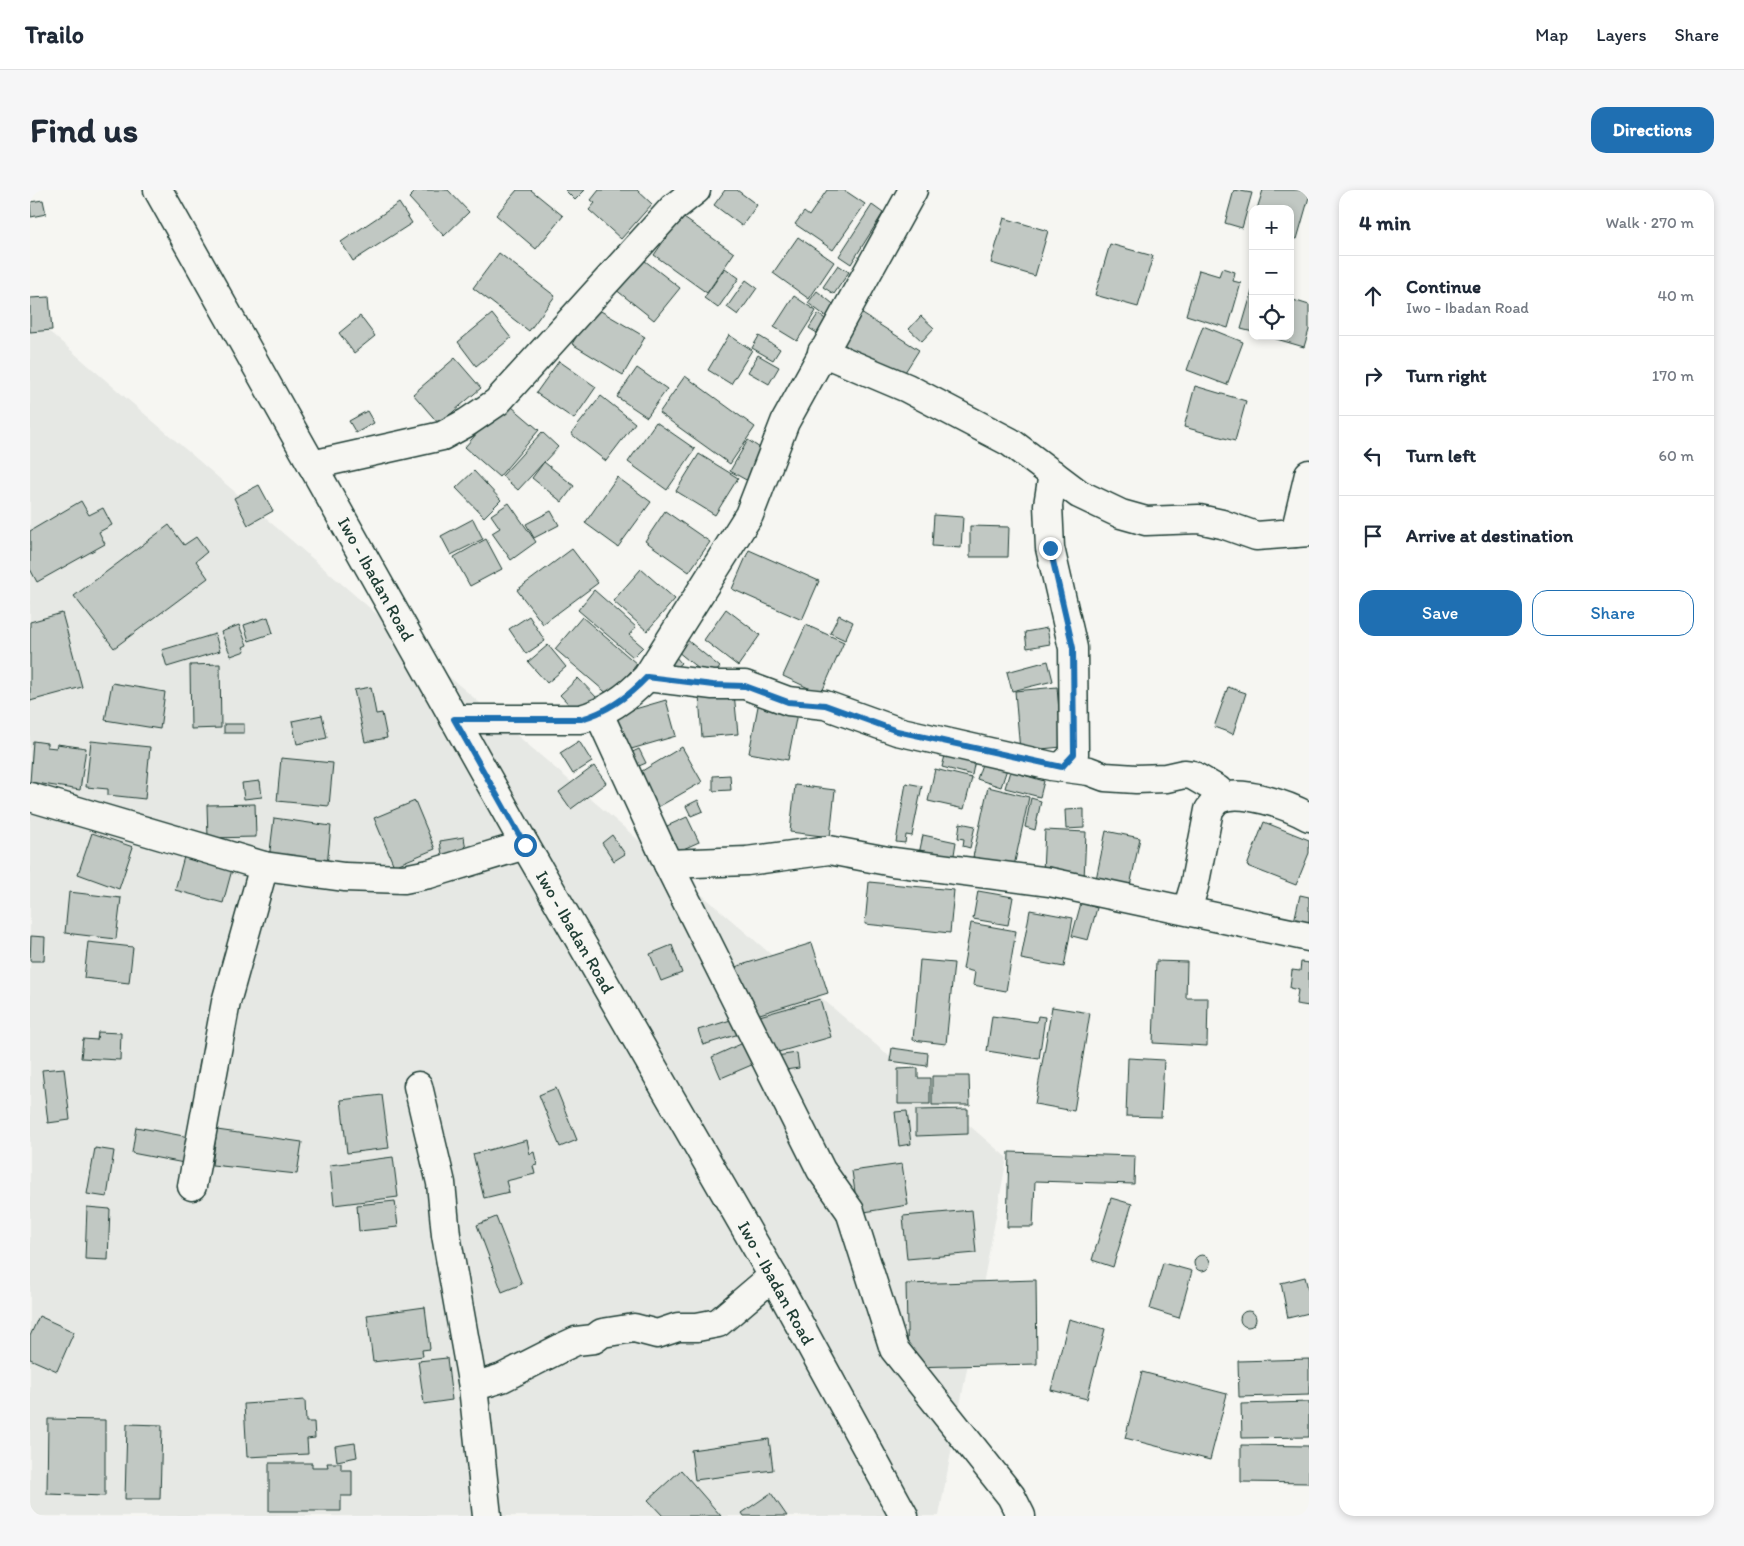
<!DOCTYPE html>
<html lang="en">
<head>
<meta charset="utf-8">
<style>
	:root { --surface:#fff; --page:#f6f6f7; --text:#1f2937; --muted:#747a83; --line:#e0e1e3; --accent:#1f6fb2 }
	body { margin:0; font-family:Itim,sans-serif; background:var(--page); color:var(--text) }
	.controls { position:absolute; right:15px; top:15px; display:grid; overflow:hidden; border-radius:10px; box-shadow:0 2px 8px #0003 }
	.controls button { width:45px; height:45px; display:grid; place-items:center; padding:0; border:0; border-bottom:1px solid var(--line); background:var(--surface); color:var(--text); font:25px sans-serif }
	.stop { position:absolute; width:15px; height:15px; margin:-11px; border:4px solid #1f6fb2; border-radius:50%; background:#fff }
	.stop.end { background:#1f6fb2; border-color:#fff; box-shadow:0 1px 5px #0008 }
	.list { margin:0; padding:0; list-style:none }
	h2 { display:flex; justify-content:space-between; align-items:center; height:65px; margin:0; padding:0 20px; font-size:21px }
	h2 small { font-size:16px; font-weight:400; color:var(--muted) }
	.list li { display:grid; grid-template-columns:32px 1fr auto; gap:15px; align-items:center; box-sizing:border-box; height:80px; padding:0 20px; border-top:1px solid var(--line) }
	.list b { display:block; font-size:19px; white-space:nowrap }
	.list p { margin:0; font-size:16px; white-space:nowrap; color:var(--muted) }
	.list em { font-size:16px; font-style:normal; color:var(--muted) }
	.actions { display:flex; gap:10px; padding:15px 20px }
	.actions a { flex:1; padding:11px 0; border:1px solid var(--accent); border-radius:15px; text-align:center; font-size:18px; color:var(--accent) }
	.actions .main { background:var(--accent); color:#fff }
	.icon { flex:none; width:28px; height:28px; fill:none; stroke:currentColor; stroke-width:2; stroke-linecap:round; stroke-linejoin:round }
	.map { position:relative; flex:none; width:1279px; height:1326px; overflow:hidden; border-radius:15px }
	header { display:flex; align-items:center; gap:30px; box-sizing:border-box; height:70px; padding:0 25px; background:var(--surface); border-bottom:1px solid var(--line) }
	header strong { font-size:24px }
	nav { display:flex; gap:28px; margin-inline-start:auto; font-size:18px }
	.intro { display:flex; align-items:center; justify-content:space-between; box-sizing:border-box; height:120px; padding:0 30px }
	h1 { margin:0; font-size:35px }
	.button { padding:12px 22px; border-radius:15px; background:var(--accent); color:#fff; font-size:18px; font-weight:700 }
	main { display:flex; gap:30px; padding:0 30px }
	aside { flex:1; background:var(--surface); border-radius:15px; box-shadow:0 2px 8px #0003 }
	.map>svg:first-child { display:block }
</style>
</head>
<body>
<header>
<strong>Trailo</strong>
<nav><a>Map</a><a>Layers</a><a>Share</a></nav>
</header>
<div class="intro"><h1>Find us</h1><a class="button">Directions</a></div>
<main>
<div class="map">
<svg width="1279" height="1326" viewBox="0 0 1279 1326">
	<rect width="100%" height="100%" fill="#f6f6f2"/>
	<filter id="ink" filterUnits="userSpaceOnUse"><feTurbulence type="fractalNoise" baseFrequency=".02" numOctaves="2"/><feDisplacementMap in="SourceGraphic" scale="10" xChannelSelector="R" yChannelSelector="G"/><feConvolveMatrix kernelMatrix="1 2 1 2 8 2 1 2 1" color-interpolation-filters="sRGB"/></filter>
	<g filter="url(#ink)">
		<path fill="#e6e8e4" d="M0,125L977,968L909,1326H0Z"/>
		<g fill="#c1c8c3" stroke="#1f3d34">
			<path d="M387,0H418L439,22L414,46L379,8Z"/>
			<path d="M487,0H501L533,26L506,59L466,25Z"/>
			<path d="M535,0H555L545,10Z"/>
			<path d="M569,0H607L622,14L591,49L559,20L565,13L561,10Z"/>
			<path d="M695,0H707L727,15L712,36L684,15Z"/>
			<path d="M797,0H814L835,14L803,60L765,34L774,22L779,26Z"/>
			<path d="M1204,0L1222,3L1212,38L1195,33Z"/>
			<path d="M1233,0H1279V7L1267,49L1260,47V19H1227Z"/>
			<path d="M13,10L16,24L1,27L0,12Z"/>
			<path d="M369,13L382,33L323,71L311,52Z"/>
			<path d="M842,15L853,23L821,74L809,66Z"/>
			<path d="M651,26L704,63L677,103L624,65Z"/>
			<path d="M974,28L1018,41L1005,86L961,73Z"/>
			<path d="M768,47L804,72L779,109L743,83Z"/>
			<path d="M1080,54L1123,66L1108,117L1065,105Z"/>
			<path d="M469,63L525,106L499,141L443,98Z"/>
			<path d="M610,67L650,98L624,130L585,99Z"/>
			<path d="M808,75L819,82L804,104L793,97Z"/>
			<path d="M695,78L709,88L688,118L674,108Z"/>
			<path d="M1192,78L1205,82L1203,91L1211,93L1198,138L1156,125L1169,80L1189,86Z"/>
			<path d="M716,90L727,98L708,125L697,117Z"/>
			<path d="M1223,98V142L1211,139Z"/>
			<path d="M787,101L807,117L798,128L778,113Z"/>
			<path d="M764,106L786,121L767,151L744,137Z"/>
			<path d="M19,107L22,140L0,142V108Z"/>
			<path d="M1260,109L1279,115V140L1274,157L1236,146H1260Z"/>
			<path d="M564,117L615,147L593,185L542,154Z"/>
			<path d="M831,123L889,160L870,190L812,153Z"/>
			<path d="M462,124L481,148L446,176L428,152Z"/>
			<path d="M788,124L797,130L787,143L779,138Z"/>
			<path d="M330,126L345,146L324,163L309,143Z"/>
			<path d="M891,126L904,138L892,151L879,139Z"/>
			<path d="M1173,136L1213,152L1197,195L1157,180Z"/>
			<path d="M699,145L722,160L701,194L678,180Z"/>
			<path d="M729,146L750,159L743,170L722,158Z"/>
			<path d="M728,165L749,177L739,194L718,182Z"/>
			<path d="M425,168L451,198L409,234L383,204Z"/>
			<path d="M529,171L566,197L544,229L506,203Z"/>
			<path d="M607,178L637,199L617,227L587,207Z"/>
			<path d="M655,186L725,237L700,274L629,223Z"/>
			<path d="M1165,196L1216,211L1205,251L1154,237Z"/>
			<path d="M571,206L605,233L576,271L541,244Z"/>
			<path d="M475,211L509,240L469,287L435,257Z"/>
			<path d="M337,221L344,233L326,243L319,231Z"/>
			<path d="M626,232L665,259L637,300L598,272Z"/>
			<path d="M512,242L528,257L488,300L472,286Z"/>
			<path d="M718,250L736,262L718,291L700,281Z"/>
			<path d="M669,264L708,288L685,325L646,301Z"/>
			<path d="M514,272L544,296L532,312L502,288Z"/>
			<path d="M444,281L471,310L454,327L426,298Z"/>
			<path d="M587,287L621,312L588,357L555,333Z"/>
			<path d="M229,295L243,321L218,335L204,308Z"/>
			<path d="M51,311L59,325L73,318L82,335L69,342L75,354L7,392L0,379V341Z"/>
			<path d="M479,313L506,352L481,370L462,343L470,338L461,325Z"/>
			<path d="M521,321L529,335L504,348L496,334Z"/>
			<path d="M635,321L680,352L659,382L615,351Z"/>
			<path d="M904,325L933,327L931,358L902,356Z"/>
			<path d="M443,329L453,349L421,365L411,346Z"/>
			<path d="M139,335L154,355L166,347L177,362L166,371L178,388L84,458L44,406Z"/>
			<path d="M940,336L979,337L978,367H940Z"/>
			<path d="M456,349L472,379L440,396L424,367Z"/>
			<path d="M542,359L568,393L513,434L487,400Z"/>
			<path d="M719,360L789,391L772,430L702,399Z"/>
			<path d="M611,379L645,409L617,441L583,411Z"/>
			<path d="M564,400L606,437L599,445L613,457L603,467L548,420Z"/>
			<path d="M696,419L730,445L708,476L674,450Z"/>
			<path d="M32,423L52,497L0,511V432Z"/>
			<path d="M809,425L823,432L815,450L800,443Z"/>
			<path d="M499,426L515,451L496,464L479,439Z"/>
			<path d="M238,427L243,443L219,451L214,435Z"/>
			<path d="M552,427L607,474L580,506L525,459Z"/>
			<path d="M209,435L217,455L213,457L215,461L201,466L191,442Z"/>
			<path d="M776,435L814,452L791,504L753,486Z"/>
			<path d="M1017,438L1020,454L997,458L995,442Z"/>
			<path d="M185,444L190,461L137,477L132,460Z"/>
			<path d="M656,449L690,477L681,489L647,461Z"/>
			<path d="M518,455L536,477L517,493L498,472Z"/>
			<path d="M645,466L651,473L645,478L639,471Z"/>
			<path d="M1018,471L1023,491L982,501L977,482Z"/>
			<path d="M190,474L191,538L161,539L160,475Z"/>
			<path d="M548,488L568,509L550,526L530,505Z"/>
			<path d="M82,493L135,502L130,539L75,530Z"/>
			<path d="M341,497L346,524L352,523L357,548L335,552L324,500Z"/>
			<path d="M1027,497L1032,557L990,561L985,501Z"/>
			<path d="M1198,497L1216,503L1203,544L1184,537Z"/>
			<path d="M704,503L708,544L672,547L669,506Z"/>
			<path d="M636,510L646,546L591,562L581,526Z"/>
			<path d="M729,511L768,518L758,570L719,563Z"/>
			<path d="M292,525L297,548L267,554L262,531Z"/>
			<rect x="194" y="534" width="20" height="9"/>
			<path d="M3,551L17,553V557L26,558L27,554L56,558L50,600L0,592Z"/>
			<path d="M61,551L120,557L115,609L78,605V599L56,597Z"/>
			<path d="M549,551L562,572L543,584L530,563Z"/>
			<path d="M652,557L672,592L621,621L602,587Z"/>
			<path d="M917,558L946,565L942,585L912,577Z"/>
			<path d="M609,559L616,573L602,579L596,565Z"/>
			<path d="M251,568L303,573L299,616L247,611Z"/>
			<path d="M953,571L977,579L971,597L947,589Z"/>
			<path d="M564,576L576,593L541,619L529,602Z"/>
			<path d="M905,579L942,588L934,619L898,611Z"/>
			<path d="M980,581L1014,591L1010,607L975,598Z"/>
			<path d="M700,585L701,600L683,601V586Z"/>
			<path d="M230,591L232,607L214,609L212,593Z"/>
			<path d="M876,593L892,596L882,646L876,645L875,653L866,652Z"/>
			<path d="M765,595L805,600L800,647L760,642Z"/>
			<path d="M958,597L999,607L984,676L943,667Z"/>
			<path d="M1001,608L1011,611L1005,640L995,637Z"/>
			<path d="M668,610L673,621L661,626L656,616Z"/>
			<path d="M385,611L405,659L364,676L344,628Z"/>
			<path d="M225,614L226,647L178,648L177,615Z"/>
			<path d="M1054,619V638L1036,639L1035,620Z"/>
			<path d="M657,627L669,652L640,665L628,640Z"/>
			<path d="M244,628L301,636L297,676L239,669Z"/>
			<path d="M1234,632L1279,650V663L1266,695L1217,676Z"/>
			<path d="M930,633L945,636L940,658L933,656L934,649L928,648Z"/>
			<path d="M1015,640L1056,642L1054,690L1013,682Z"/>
			<path d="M1076,641L1110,648L1099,701L1065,694Z"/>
			<path d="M62,643L103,657L89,699L48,684Z"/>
			<path d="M582,645L595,664L584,671L572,653Z"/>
			<path d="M893,645L926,652L923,671L889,664Z"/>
			<path d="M434,647L437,668L413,672L410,651Z"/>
			<path d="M155,663L203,676L193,713L145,700Z"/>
			<path d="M839,692L924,700L920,743L835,734Z"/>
			<path d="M948,701L983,707L978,735L943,729Z"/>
			<path d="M39,702L91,708L86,749L35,743Z"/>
			<path d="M1270,705L1279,707V744L1262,740Z"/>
			<path d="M1051,713L1067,718L1058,750L1042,746Z"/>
			<path d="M1000,720L1043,728L1034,777L991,769Z"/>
			<path d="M941,733L986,741L976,801L943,795L945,782L933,779Z"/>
			<path d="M1,746L15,747L14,771H0Z"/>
			<path d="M58,752L103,757L99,793L54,788Z"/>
			<path d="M782,753L798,803L720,827L705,777Z"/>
			<path d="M642,755L652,783L631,791L620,764Z"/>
			<path d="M890,770L924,773L916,854L883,850Z"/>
			<path d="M1126,771L1157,772L1156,808H1178L1177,856L1123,853Z"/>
			<path d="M1271,772L1279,773V816L1266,814L1268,800L1260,798L1262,780L1270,781Z"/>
			<path d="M790,809L801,847L738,865L726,827Z"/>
			<path d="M1022,817L1060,823L1044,921L1005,914Z"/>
			<path d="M962,826L1007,832L1008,826L1015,827L1009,869L957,861Z"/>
			<path d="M704,829L709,844L673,855L668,840Z"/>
			<path d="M68,842L91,843L90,870L51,868L53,849L67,850Z"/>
			<path d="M722,849L731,871L691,888L682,867Z"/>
			<path d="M862,858L898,863L897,876L860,871Z"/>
			<path d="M767,863L769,878L748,881L746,866Z"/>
			<path d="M1098,868L1134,870L1131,927L1096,926Z"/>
			<path d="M34,878L40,930L18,933L12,880Z"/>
			<path d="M888,878V888H900V914H868V879Z"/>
			<path d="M902,886H939L940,915H902Z"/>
			<path d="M526,898L547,950L530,957L509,905Z"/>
			<path d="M352,905L359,958L317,963L311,910Z"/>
			<path d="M938,919V944L886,946V920Z"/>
			<path d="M877,921L881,954L869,956L865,922Z"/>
			<path d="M106,937L159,947L154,973L102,963Z"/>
			<path d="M187,940L272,952L267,984L182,975Z"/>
			<path d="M497,950L500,964L504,962L507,975L503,976L505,984L476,991L479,1002L454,1008L443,964Z"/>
			<path d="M65,958L84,961L77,1007L57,1004Z"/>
			<path d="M979,962L1105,966L1104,994L1005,991L1003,1037H977Z"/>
			<path d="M363,967L368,1007L304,1015L300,975Z"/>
			<path d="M872,974L878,1015L828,1023L822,981Z"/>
			<path d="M1081,1008L1102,1014L1083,1077L1062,1070Z"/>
			<path d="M365,1011L368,1037L329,1041L327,1015Z"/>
			<path d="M57,1017L80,1019L78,1070L55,1069Z"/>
			<path d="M942,1020L946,1063L877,1069L873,1026Z"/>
			<path d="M466,1027L492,1094L472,1102L447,1035Z"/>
			<circle cx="1172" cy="1073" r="8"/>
			<path d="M1133,1073L1162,1081L1149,1128L1120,1119Z"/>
			<path d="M1275,1087L1279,1103V1123L1258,1128L1251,1093Z"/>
			<path d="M1006,1090L1007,1174L878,1177L876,1094Z"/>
			<path d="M395,1117L400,1159L392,1160L393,1166L343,1172L337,1125Z"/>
			<circle cx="1218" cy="1129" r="8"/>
			<path d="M9,1126L44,1142L27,1181L0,1169V1146Z"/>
			<path d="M1039,1129L1075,1139L1057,1209L1021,1200Z"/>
			<path d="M417,1168L422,1210L394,1214L388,1171Z"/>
			<path d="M1279,1169V1205L1209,1207L1208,1171Z"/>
			<path d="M1112,1182L1197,1204L1180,1270L1095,1248Z"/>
			<path d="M275,1210L276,1232H284L285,1248L277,1249L278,1264L217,1267L214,1214Z"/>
			<path d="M1279,1212V1247L1212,1248L1211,1214Z"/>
			<path d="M18,1229L75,1230V1306L17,1304Z"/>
			<path d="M97,1234L132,1235L130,1309H95Z"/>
			<path d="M739,1249L743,1280L665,1290L661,1260Z"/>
			<path d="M325,1253L327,1267L307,1271L305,1256Z"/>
			<path d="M1211,1255L1279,1256V1293L1211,1292Z"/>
			<path d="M239,1273H282V1277H298L297,1273H311V1280H322V1306H311V1321H239Z"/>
			<path d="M651,1280L691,1326H633L618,1310Z"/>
			<path d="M741,1303L757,1326H714L712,1323Z"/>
		</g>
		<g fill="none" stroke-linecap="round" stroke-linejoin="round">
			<defs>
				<g id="minor">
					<path d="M792,162L877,198L980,252L1049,304L1091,324L1116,331L1169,329L1192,334L1226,346L1279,342"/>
					<path d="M282,275L412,246L436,233L467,212L643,18L666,0"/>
					<path d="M1023,284L1018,315L1020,358L1043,458L1044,564L1032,577"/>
					<path d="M1265,343L1279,284"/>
					<path d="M617,487L683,495H715L758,511L795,515L867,541L1021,576L1059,581L1075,587L1106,589L1136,588L1154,584L1162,585L1188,600L1191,608"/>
					<path d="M569,524L638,674L791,980L820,1021L864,1159L981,1306L991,1326"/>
					<path d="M424,529H551C577,522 598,507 617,487L719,325L755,232L883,0"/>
					<path d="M0,607L234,676L314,687L374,689L399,684L495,655"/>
					<path d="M638,674L717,671L799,660L863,672L1020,692L1279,747"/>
					<path d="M1157,720L1164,697L1179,620C1182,616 1185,611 1189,609C1211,598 1259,616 1279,627"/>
					<path d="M388,896L411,993L416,1045L443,1197L457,1326"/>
					<path d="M162,996L196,812L234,676"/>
					<path d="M443,1197L472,1188L533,1157L546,1151L564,1149L572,1143L604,1138L627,1144L648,1137H667L688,1133L743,1086"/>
				</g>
				<path id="primary" d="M128,0L495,655L743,1086L874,1326"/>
			</defs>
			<use href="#minor" stroke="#1f3d34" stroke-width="31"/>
			<use href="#primary" stroke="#1f3d34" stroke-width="31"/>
			<use href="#minor" stroke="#f6f6f2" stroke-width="28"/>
			<use href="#primary" stroke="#f6f6f2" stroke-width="28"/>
		</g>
	</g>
	<g fill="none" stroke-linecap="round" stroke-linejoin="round" filter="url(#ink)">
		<path stroke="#1f6fb2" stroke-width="6" d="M495,655L424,529H551C577,522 598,507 617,487L683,495L715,496L758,512L795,515L867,541L1032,577L1044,564L1043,458L1020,358"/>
	</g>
	<g text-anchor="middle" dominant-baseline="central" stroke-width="5" stroke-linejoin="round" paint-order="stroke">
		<g font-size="18" fill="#1f3d34" stroke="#f6f6f2">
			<text transform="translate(346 389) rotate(61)">Iwo - Ibadan Road</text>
			<text transform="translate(545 742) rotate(60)">Iwo - Ibadan Road</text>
			<text transform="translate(746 1093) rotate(61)">Iwo - Ibadan Road</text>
		</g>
	</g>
</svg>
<div class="controls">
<button>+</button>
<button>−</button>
<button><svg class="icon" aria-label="locate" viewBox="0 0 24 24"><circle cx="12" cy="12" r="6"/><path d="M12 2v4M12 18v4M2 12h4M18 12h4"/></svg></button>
</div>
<div class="stop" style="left:495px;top:655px"></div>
<div class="stop end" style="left:1020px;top:358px"></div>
</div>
<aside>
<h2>4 min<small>Walk · 270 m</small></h2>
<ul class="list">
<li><svg class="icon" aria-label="ahead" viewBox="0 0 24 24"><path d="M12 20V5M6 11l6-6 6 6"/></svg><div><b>Continue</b><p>Iwo - Ibadan Road</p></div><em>40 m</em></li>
<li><svg class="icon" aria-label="right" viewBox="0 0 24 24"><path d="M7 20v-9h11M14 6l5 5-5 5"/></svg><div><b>Turn right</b></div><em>170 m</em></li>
<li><svg class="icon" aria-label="left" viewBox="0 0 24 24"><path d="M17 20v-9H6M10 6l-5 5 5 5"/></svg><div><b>Turn left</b></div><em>60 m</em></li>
<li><svg class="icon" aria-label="arrive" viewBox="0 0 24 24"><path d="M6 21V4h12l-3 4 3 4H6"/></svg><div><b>Arrive at destination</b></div></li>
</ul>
<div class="actions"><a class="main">Save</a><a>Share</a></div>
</aside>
</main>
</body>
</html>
